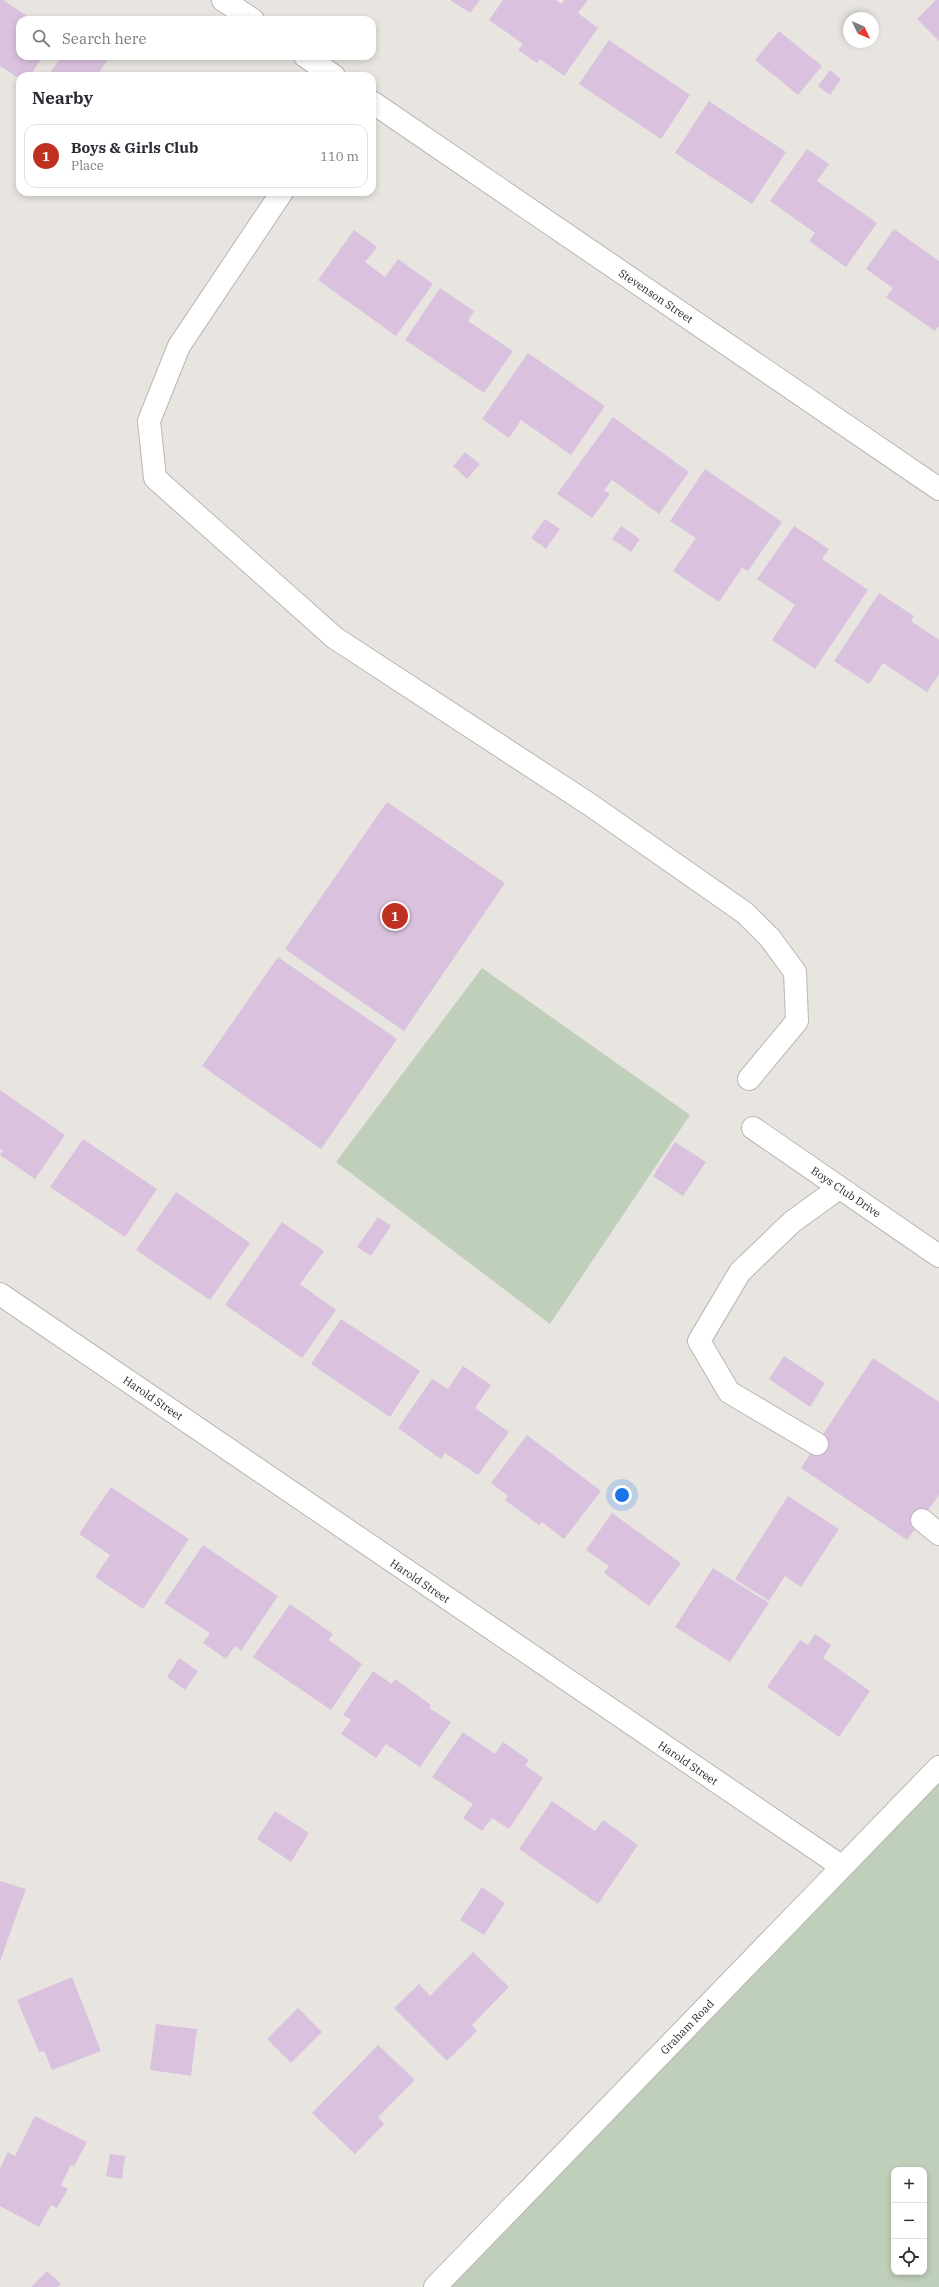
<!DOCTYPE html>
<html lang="en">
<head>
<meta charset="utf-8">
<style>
	:root { --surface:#fff; --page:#f7f7f7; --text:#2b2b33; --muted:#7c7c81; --line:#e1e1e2; --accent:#be3121 }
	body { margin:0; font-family:"IBM Plex Serif",serif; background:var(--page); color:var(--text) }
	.controls { position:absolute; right:12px; bottom:12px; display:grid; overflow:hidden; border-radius:8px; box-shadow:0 2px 6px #0003 }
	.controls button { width:36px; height:36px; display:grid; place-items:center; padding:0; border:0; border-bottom:1px solid var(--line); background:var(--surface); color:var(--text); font:20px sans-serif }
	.compass { position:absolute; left:843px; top:12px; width:36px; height:36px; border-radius:50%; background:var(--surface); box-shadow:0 2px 6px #0003; rotate:134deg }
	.you { position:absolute; left:622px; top:1495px; width:14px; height:14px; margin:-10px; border:3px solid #fff; border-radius:50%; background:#1a73e8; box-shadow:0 0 0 6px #1a73e833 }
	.badge { display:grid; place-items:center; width:26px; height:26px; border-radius:50%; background:var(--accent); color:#fff; font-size:13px; font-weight:700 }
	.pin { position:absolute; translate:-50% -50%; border:2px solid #fff; box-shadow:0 1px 4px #0006 }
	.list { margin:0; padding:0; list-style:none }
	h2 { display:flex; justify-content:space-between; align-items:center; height:52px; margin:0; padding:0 16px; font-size:17px }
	h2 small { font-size:13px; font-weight:400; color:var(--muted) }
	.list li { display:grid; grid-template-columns:26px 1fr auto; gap:12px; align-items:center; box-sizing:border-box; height:64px; margin:0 8px 8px; padding:0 8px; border:1px solid var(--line); border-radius:12px }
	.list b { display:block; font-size:15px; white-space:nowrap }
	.list p { margin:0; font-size:13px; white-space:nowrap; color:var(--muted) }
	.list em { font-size:13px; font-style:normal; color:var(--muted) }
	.icon { flex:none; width:22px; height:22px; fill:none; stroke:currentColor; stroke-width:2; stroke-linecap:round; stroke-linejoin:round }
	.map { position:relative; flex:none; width:939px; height:2287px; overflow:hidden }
	.search { position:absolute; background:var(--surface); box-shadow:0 2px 6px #0003; left:16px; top:16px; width:360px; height:44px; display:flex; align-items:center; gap:10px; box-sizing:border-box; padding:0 14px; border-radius:12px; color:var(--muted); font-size:15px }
	.panel { position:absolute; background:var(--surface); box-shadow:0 2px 6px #0003; left:16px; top:72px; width:360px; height:124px; border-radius:12px }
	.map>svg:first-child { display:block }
</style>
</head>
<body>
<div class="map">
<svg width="939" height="2287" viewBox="0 0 939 2287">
	<rect width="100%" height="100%" fill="#e8e5e1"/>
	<g fill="#c0cfb9" fill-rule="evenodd">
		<path d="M482,968L690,1115L550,1324L336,1162Z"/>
		<path d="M939,1771V2287H436ZM894,2170H924V2272H894Z"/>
	</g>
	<g fill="#dac2de">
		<path d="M0,0H3L33,20H20V56H43L30,76H20V79L0,66Z"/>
		<path d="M450,0H480L470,13Z"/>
		<path d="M503,0H556L562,4L564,0H588L578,13L598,28L564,76L540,59L537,63L518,50L523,44L489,20Z"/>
		<path d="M936,0H939V41L917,19Z"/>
		<path d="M779,31L822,66L798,95L755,60Z"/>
		<path d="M609,40L690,95L661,139L579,84Z"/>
		<path d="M62,56H99L107,61L100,71L107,76H48Z"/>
		<path d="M830,70L841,79L830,95L818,86Z"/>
		<path d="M709,101L786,152L752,204L675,153Z"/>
		<path d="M807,149L829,164L817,181L877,223L846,267L809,241L815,233L770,201Z"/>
		<path d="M894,229L939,261V326L935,331L886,297L893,288L866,269Z"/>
		<path d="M354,230L377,247L365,262L385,277L398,259L433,284L396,336L318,280Z"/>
		<path d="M440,288L474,311L468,321L513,351L484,393L405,340Z"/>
		<path d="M528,353L605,406L571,455L521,420L509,438L482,419Z"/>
		<path d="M613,417L689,472L659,514L612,480L604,490L610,494L592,518L557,494Z"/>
		<path d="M465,452L480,464L467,479L453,466Z"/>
		<path d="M705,469L782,522L748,571L742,568L719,602L673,571L696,538L670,521Z"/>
		<path d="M545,519L560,529L546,549L531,538Z"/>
		<path d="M621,526L640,539L631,552L612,539Z"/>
		<path d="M794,526L829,549L822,559L868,590L815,669L772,640L795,605L757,579Z"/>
		<path d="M879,593L914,616L911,621L939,640V674L927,692L883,663L869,684L834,661Z"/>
		<path d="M387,802L505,883L404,1031L285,949Z"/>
		<path d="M278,957L397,1039L321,1149L202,1066Z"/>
		<path d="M0,1090L65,1135L35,1179L0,1155L3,1150L0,1149Z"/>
		<path d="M83,1139L157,1189L125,1237L50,1187Z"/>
		<path d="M675,1142L706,1162L683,1196L653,1176Z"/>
		<path d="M176,1192L250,1243L210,1300L136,1250Z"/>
		<path d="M378,1217L391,1226L371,1256L357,1247Z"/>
		<path d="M282,1222L324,1251L300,1284L336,1310L302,1358L225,1305Z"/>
		<path d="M341,1319L420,1371L390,1417L311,1364Z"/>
		<path d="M784,1356L825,1383L810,1407L769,1379Z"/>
		<path d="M873,1358L939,1402V1495L907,1540L801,1468Z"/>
		<path d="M463,1366L491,1385L475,1408L509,1432L478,1475L445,1453L441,1459L398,1428L432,1379L448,1389Z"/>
		<path d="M527,1435L601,1491L564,1539L542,1522L539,1525L505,1500L508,1496L491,1483Z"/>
		<path d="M111,1487L189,1539L143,1609L95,1577L110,1555L79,1534Z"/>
		<path d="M788,1496L839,1529L801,1587L785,1576L769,1601L735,1579Z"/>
		<path d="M612,1513L681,1563L649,1606L604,1573L609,1566L586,1550Z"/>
		<path d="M203,1545L278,1596L241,1651L235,1646L226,1659L203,1643L210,1633L164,1603Z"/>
		<path d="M713,1568L769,1603L730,1662L675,1627Z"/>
		<path d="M290,1604L333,1634L329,1640L362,1664L331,1710L253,1657Z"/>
		<path d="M815,1634L831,1645L823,1658L870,1691L839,1737L767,1687L800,1640L808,1645Z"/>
		<path d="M179,1658L198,1671L185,1690L167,1677Z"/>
		<path d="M373,1671L392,1684L395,1679L431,1705L429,1708L451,1722L420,1767L386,1744L376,1758L341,1734L351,1720L343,1715Z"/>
		<path d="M463,1732L495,1754L503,1742L529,1760L525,1765L543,1778L509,1829L492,1818L482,1831L463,1818L473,1804L432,1777Z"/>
		<path d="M552,1801L595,1831L603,1820L638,1845L598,1904L519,1849Z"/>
		<path d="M275,1811L309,1833L291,1862L257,1839Z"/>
		<path d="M0,1881L26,1889L0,1961Z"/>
		<path d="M482,1887L505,1903L484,1935L460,1920Z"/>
		<path d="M473,1952L509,1987L472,2025L477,2031L447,2061L394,2008L419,1984L430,1996Z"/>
		<path d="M72,1977L101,2051L52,2070L44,2051L39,2052L17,2000Z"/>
		<path d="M298,2008L322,2032L291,2063L267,2039Z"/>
		<path d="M156,2024L197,2029L191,2076L150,2070Z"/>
		<path d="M378,2045L415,2080L378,2117L384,2124L355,2154L312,2113Z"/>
		<path d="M35,2116L87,2142L74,2166L71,2165L61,2185L68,2189L57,2208L51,2205L39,2227L0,2206V2168L8,2152L15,2156Z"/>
		<path d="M110,2154L125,2156L122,2179L106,2176Z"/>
		<path d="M47,2271L61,2284L57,2287H31Z"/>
	</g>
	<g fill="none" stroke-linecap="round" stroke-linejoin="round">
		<defs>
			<g id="service">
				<path d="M282,192L179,346L149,421L155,478L335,638L589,804L745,913L770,938L795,972L797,1021L749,1079"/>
				<path d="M817,1444L729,1392L699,1341L740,1272L792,1222L839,1188"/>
				<path d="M922,1520L939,1534"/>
			</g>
			<g id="minor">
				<path d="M223,0L253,20"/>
				<path d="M305,56L334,76"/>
				<path d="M372,102L939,489"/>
				<path d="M753,1128L939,1256"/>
				<path d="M0,1294L841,1866"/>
			</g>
			<path id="secondary" d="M435,2287L939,1767"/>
		</defs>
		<use href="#service" stroke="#b9b6b3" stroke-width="24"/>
		<use href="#minor" stroke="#b9b6b3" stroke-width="24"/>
		<use href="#secondary" stroke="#b9b6b3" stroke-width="24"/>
		<use href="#service" stroke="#fff" stroke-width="22"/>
		<use href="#minor" stroke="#fff" stroke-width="22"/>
		<use href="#secondary" stroke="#fff" stroke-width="22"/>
	</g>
	<g text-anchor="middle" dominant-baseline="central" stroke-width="3" stroke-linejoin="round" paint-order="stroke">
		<g font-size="11" fill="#2d2c2a" stroke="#fff">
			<text transform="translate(656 296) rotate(34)">Stevenson Street</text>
			<text transform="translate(846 1192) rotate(34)">Boys Club Drive</text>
			<text transform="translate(153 1398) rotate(34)">Harold Street</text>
			<text transform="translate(420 1581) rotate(34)">Harold Street</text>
			<text transform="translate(688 1763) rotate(34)">Harold Street</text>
			<text transform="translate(687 2027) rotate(-46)">Graham Road</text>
		</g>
	</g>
</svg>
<div class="controls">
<button>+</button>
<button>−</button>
<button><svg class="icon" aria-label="locate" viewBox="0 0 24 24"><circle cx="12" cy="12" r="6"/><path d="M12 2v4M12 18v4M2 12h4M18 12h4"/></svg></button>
</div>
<svg class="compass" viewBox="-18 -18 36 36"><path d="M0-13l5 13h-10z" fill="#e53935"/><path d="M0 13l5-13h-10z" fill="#7c7c81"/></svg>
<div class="you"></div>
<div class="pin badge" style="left:395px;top:916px">1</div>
<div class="search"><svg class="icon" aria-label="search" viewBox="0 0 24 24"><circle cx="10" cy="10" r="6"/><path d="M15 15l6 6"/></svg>Search here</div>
<section class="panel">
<h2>Nearby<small></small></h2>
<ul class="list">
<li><span class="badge">1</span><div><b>Boys &amp; Girls Club</b><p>Place</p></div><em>110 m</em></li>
</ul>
</section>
</div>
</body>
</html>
